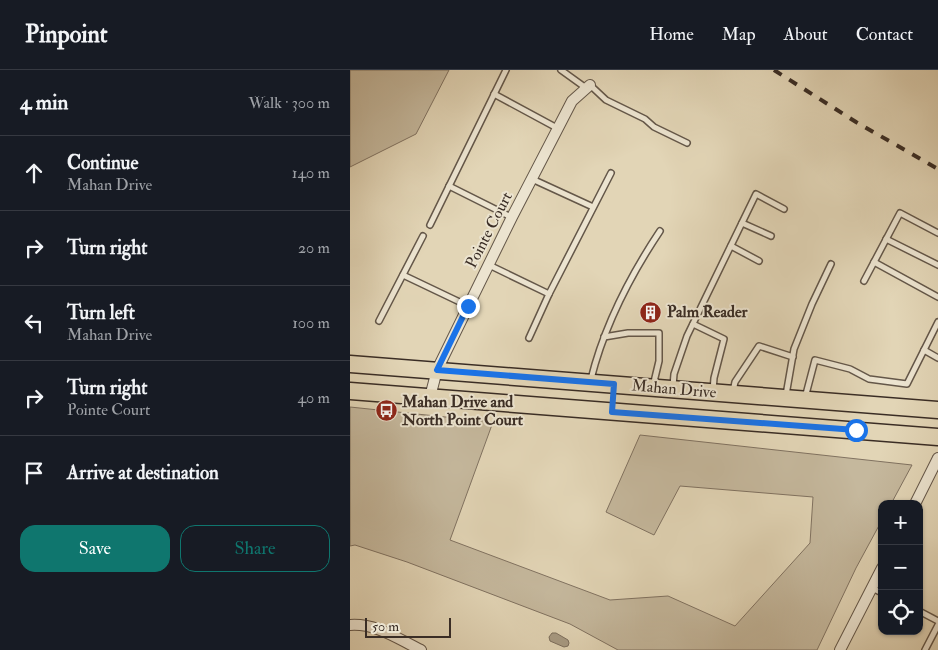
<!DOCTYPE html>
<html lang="en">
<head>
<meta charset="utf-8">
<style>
	:root { --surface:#171b24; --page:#242831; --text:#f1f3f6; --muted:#9ea1a6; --line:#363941; --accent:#0f766e }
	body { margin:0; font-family:"IM FELL Double Pica",serif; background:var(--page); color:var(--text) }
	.controls { position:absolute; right:15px; bottom:15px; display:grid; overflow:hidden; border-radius:10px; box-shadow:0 1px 4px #0004 }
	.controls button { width:45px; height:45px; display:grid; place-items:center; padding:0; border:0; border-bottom:1px solid var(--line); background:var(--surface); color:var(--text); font:25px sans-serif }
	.scale { position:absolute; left:15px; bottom:12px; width:86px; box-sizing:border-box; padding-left:5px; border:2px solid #3a2d25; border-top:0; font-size:14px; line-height:18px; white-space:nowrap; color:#3a2d25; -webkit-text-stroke:4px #ece4d0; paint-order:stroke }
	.stop { position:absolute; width:15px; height:15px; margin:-11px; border:4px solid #1a73e8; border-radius:50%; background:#fff }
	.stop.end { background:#1a73e8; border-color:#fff; box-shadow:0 1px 5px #0008 }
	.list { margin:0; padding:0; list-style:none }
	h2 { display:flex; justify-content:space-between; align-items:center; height:65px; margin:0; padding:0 20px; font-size:21px }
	h2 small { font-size:16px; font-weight:400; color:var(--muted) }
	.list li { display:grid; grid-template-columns:32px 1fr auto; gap:15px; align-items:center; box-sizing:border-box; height:75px; padding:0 20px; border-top:1px solid var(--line) }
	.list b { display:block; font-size:19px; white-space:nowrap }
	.list p { margin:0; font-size:16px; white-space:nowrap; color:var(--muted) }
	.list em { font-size:16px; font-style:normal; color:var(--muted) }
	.actions { display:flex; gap:10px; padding:15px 20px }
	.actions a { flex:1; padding:11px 0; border:1px solid var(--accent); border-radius:15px; text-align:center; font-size:18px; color:var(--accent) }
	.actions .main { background:var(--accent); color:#fff }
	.icon { flex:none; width:28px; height:28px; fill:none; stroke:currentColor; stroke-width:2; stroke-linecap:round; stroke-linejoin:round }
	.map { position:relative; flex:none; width:588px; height:580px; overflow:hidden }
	header { display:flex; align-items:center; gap:30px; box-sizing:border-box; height:70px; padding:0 25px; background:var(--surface); border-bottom:1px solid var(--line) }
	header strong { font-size:24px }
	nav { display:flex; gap:28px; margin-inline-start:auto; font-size:18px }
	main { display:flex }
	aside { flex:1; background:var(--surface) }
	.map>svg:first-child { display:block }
</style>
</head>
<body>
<header>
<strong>Pinpoint</strong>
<nav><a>Home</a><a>Map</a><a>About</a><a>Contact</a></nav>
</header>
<main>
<aside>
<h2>4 min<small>Walk · 300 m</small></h2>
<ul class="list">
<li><svg class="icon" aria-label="ahead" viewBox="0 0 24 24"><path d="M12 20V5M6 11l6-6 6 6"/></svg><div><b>Continue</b><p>Mahan Drive</p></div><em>140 m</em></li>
<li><svg class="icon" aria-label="right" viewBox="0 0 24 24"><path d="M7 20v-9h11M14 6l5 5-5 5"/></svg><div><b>Turn right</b></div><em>20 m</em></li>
<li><svg class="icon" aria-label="left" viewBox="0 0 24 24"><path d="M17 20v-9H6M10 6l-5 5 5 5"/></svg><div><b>Turn left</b><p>Mahan Drive</p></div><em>100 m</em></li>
<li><svg class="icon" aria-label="right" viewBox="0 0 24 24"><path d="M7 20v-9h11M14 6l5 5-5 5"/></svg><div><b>Turn right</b><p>Pointe Court</p></div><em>40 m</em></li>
<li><svg class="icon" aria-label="arrive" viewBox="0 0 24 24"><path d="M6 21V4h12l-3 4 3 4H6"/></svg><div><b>Arrive at destination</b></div></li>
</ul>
<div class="actions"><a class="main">Save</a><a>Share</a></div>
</aside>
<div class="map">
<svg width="588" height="580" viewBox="0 0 588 580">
	<rect width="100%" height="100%" fill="#e2d5b6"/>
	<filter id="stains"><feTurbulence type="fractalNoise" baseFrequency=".004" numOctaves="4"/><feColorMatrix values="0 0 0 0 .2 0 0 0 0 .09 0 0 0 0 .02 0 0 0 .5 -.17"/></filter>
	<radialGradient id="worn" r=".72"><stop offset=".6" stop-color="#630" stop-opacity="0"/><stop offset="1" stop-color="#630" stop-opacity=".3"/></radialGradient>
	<g fill="#c5b89d" stroke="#807261">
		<path d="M0,0H99L66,64L0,97Z"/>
		<path d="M0,337L143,352L100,470L260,530L318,526L385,556L460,473L463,427L330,416L304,465L256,442L290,365L562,395L541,434H532V450L506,498L467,580H268L220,554L57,492L5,475L0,476Z"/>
	</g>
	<path fill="#a99c85" stroke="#7d705f" d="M202,563H206L218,570L219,573L218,576L214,577L200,571L199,567Z"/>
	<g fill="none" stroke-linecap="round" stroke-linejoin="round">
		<defs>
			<g id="lane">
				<path d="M211,0L236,18"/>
				<path d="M240,15L256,30L295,49L304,57L337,73"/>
				<path d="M144,24L207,58"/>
				<path d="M182,109L243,137"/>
				<path d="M99,116L161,147"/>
				<path d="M392,153L421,166"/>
				<path d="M80,155L156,0"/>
				<path d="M536,169L588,195"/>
				<path d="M381,176L409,191"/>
				<path d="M524,192L588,227"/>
				<path d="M139,195L199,224"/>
				<path d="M53,205L118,236"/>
				<path d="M514,211L550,143L588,163"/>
				<path d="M29,251L73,166"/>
				<path d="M343,254L374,269L364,308L363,321"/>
				<path d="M254,267L278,263H309V291L303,316"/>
				<path d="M179,268L199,224L261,103"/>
				<path d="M574,280L588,288"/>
				<path d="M241,309C254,257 280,206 310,161"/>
				<path d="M323,316L324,304L337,266L406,124L434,139"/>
				<path d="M383,321L385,312L409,276L443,287"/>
				<path d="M436,325L444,279L462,234L481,194"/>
				<path d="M455,328L465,290L500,299L519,309L557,314L588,252"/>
				<path d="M522,518L532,523"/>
				<path d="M569,541L588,551"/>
				<path d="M575,580L588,555"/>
			</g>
			<g id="street">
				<path d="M80,327L87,300L162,147L222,31L240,15"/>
				<path d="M565,434L588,388"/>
				<path d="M0,555C26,553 48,569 71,580"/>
				<path d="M490,580L532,498"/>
			</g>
			<g id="primary">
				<path d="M0,294L588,340"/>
				<path d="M0,321L588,367"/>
			</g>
		</defs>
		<use href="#lane" stroke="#645749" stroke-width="8"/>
		<use href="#street" stroke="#645749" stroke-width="12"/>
		<use href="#primary" stroke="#3a2d25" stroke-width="19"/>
		<use href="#lane" stroke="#ece4d0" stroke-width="5"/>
		<use href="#street" stroke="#ece4d0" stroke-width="10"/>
		<use href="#primary" stroke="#e2d5b6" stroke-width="16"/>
		<path stroke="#3a2d25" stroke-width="4" stroke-dasharray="9 9" stroke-linecap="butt" d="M424,0L506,52L588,99"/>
	</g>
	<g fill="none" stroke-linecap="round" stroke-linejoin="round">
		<path stroke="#1a73e8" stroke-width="6" d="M118,236L87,300L264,314L262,342L506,360"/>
	</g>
	<defs>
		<symbol id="building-disc" viewBox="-11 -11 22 22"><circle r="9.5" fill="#8f2418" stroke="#ece4d0"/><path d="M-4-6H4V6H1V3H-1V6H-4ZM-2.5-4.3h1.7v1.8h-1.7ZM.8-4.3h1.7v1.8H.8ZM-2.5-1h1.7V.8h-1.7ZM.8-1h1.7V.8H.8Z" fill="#fff"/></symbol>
		<symbol id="bus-disc" viewBox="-11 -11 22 22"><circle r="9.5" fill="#8f2418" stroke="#ece4d0"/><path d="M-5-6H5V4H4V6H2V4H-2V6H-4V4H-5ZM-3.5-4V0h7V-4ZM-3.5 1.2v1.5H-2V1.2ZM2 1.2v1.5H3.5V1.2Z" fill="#fff"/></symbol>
	</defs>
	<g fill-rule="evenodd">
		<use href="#building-disc" x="288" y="230" width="25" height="25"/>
		<use href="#bus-disc" x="24" y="328" width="25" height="25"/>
	</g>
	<g text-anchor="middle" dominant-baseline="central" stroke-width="4" stroke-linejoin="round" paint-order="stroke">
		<g font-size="16" fill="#3a2d25" stroke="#ece4d0">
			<text transform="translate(139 160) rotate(-63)">Pointe Court</text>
			<text transform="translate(324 319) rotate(5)">Mahan Drive</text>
		</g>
		<g font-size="16" font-weight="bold" fill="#3a2d25" stroke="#ece4d0" text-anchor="start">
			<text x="317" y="242">Palm Reader</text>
			<text x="52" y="332">Mahan Drive and<tspan x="52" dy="18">North Point Court</tspan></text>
		</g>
	</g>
	<rect width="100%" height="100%" filter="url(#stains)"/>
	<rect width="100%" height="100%" fill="url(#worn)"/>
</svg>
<div class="controls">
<button>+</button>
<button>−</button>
<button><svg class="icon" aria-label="locate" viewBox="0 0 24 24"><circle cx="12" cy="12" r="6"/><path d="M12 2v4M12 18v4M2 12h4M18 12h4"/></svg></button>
</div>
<div class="scale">50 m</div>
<div class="stop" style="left:506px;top:360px"></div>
<div class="stop end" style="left:118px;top:236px"></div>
</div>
</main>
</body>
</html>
